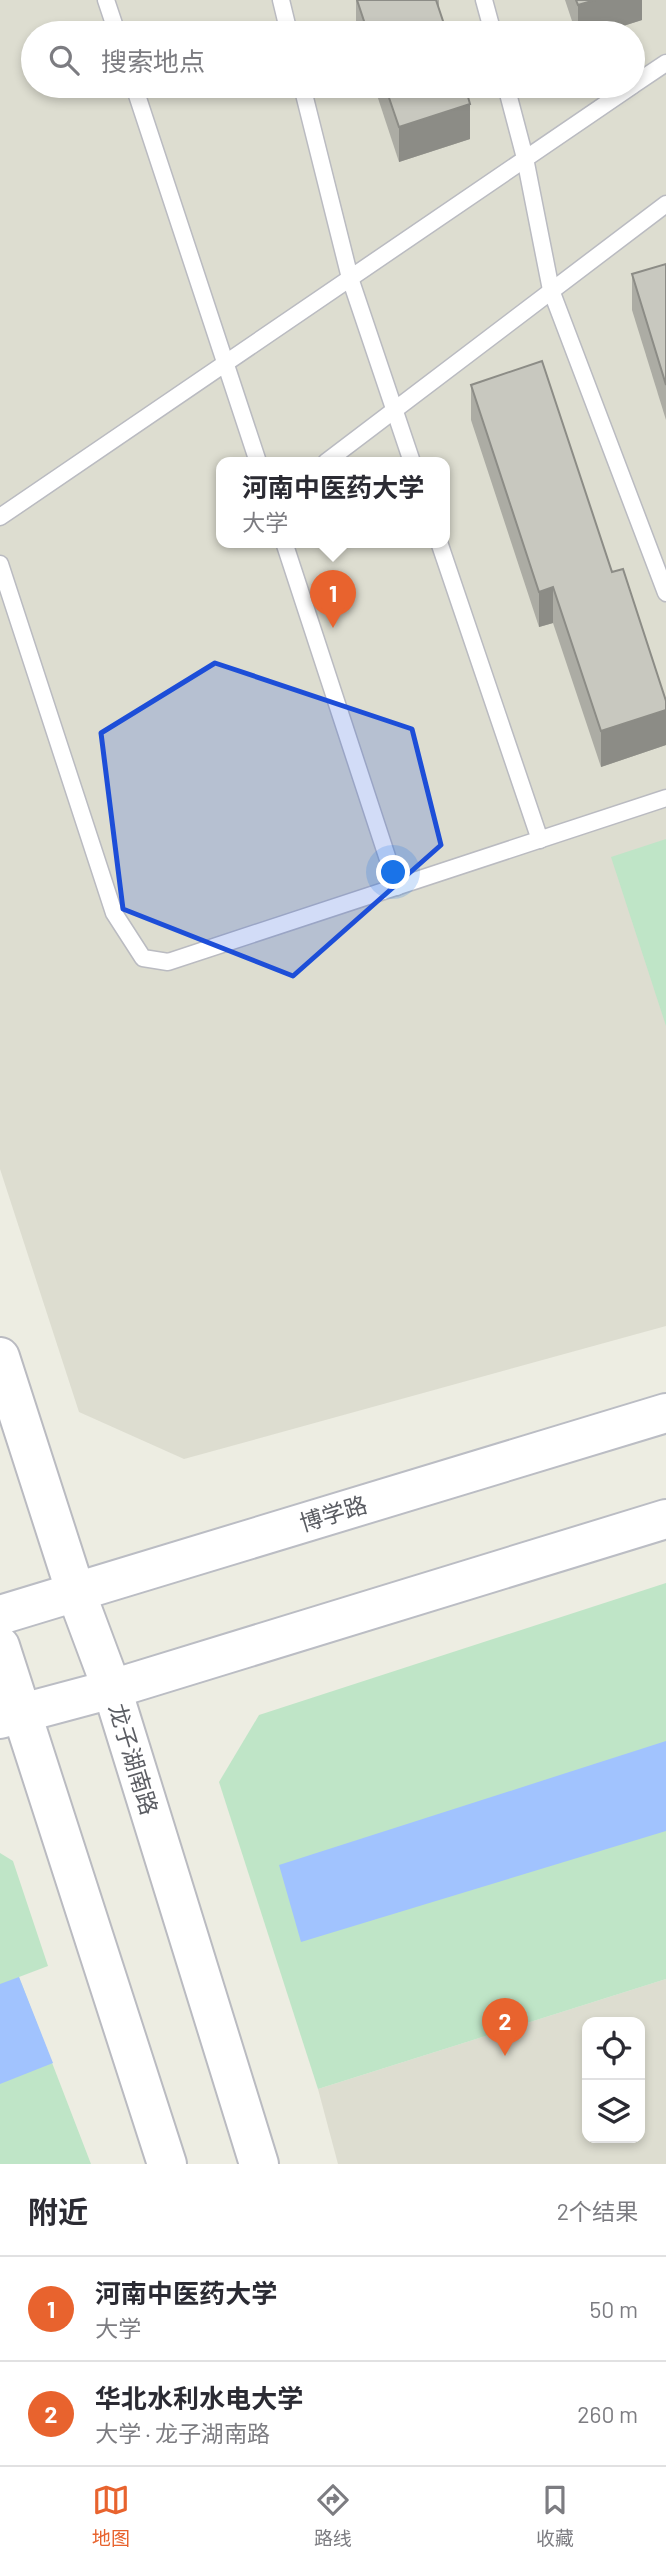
<!DOCTYPE html>
<html lang="zh">
<head>
<meta charset="utf-8">
<style>
	:root { --surface:#fff; --page:#f7f7f7; --text:#2b2b33; --muted:#7c7c81; --line:#e1e1e2; --accent:#e8632e }
	body { margin:0; font-family:Barlow,"Noto Sans SC",sans-serif; background:var(--page); color:var(--text) }
	.controls { position:absolute; right:21px; bottom:21px; display:grid; overflow:hidden; border-radius:14px; box-shadow:0 4px 10px #0003 }
	.controls button { width:63px; height:63px; display:grid; place-items:center; padding:0; border:0; border-bottom:2px solid var(--line); background:var(--surface); color:var(--text); font:35px sans-serif }
	.you { position:absolute; left:394px; top:873px; width:24px; height:24px; margin:-18px; border:5px solid #fff; border-radius:50%; background:#1a73e8; box-shadow:0 0 0 10px #1a73e833 }
	.badge { display:grid; place-items:center; width:46px; height:46px; border-radius:50%; background:var(--accent); color:#fff; font-size:23px; font-weight:700 }
	.pin { position:absolute; translate:-50% -58px; filter:drop-shadow(0 2px 4px #0008) }
	.pin::after { content:''; position:absolute; top:37px; width:24px; height:21px; background:inherit; clip-path:polygon(0 0,100% 0,50% 100%) }
	.popup { position:absolute; left:216px; top:457px; width:234px; height:91px; box-sizing:border-box; display:grid; place-content:center; border-radius:14px; background:var(--surface); filter:drop-shadow(0 2px 5px #0005); font-size:23px; white-space:nowrap; color:var(--muted) }
	.popup b { font-size:26px; color:var(--text) }
	.popup::after { content:''; position:absolute; left:50%; top:100%; margin-left:-14px; border:14px solid transparent; border-top-color:var(--surface) }
	.list { margin:0; padding:0; list-style:none }
	h2 { display:flex; justify-content:space-between; align-items:center; height:91px; margin:0; padding:0 28px; font-size:30px }
	h2 small { font-size:23px; font-weight:400; color:var(--muted) }
	.list li { display:grid; grid-template-columns:46px 1fr auto; gap:21px; align-items:center; box-sizing:border-box; height:105px; padding:0 28px; border-top:2px solid var(--line) }
	.list b { display:block; font-size:26px; white-space:nowrap }
	.list p { margin:0; font-size:23px; white-space:nowrap; color:var(--muted) }
	.list em { font-size:23px; font-style:normal; color:var(--muted) }
	.icon { flex:none; width:38px; height:38px; fill:none; stroke:currentColor; stroke-width:2; stroke-linecap:round; stroke-linejoin:round }
	.map { position:relative; flex:none; width:666px; height:2164px; overflow:hidden }
	.search { position:absolute; background:var(--surface); box-shadow:0 4px 10px #0003; left:21px; right:21px; top:21px; height:77px; display:flex; align-items:center; gap:18px; box-sizing:border-box; padding:0 24px; border-radius:38px; color:var(--muted); font-size:26px }
	.sheet { height:301px; background:var(--surface) }
	nav { display:flex; justify-content:space-around; align-items:center; box-sizing:border-box; height:98px; border-top:2px solid var(--line); background:var(--surface); font-size:19px; color:var(--muted) }
	nav a { display:grid; justify-items:center; gap:4px }
	nav .on { color:var(--accent) }
	.map>svg:first-child { display:block }
</style>
</head>
<body>
<div class="map">
<svg width="666" height="2164" viewBox="0 0 666 2164">
	<rect width="100%" height="100%" fill="#edede2"/>
	<g fill="#ddddd0" fill-rule="evenodd">
		<path d="M0,0H666V1326L184,1459L79,1412L0,1169ZM33,33H633V86H33ZM221,462H445V542H221Z"/>
		<path d="M666,1979V2164H338L318,2089ZM587,2022H640V2138H587Z"/>
	</g>
	<g fill="#bfe5c7">
		<path d="M666,839V1026L611,857Z"/>
		<path d="M666,1583V1979L318,2089L219,1782L259,1715Z"/>
		<path d="M0,1853L13,1861L48,1966L19,1977L91,2164H0Z"/>
	</g>
	<g fill="#a1c3fe">
		<path d="M666,1741V1831L301,1942L279,1865Z"/>
		<path d="M19,1977L53,2063L0,2084V1984Z"/>
	</g>
	<g fill="none" stroke-linecap="round" stroke-linejoin="round">
		<defs>
			<g id="service">
				<path d="M106,0L117,33"/>
				<path d="M281,0L289,33"/>
				<path d="M484,0L493,33"/>
				<path d="M633,85L666,63"/>
				<path d="M134,86L258,462"/>
				<path d="M302,86L350,278L412,462"/>
				<path d="M506,86L525,158L551,290L666,593"/>
				<path d="M326,462L666,204"/>
				<path d="M0,517L632,86"/>
				<path d="M284,542L397,887"/>
				<path d="M439,542L540,840"/>
				<path d="M0,564L114,913L143,958L168,962L666,798"/>
			</g>
			<g id="tertiary">
				<path d="M0,1357L75,1590L112,1689L259,2164"/>
				<path d="M0,1646L167,2164"/>
			</g>
			<g id="secondary">
				<path d="M0,1615L666,1413"/>
				<path d="M0,1719L112,1689L666,1519"/>
			</g>
		</defs>
		<use href="#service" stroke="#babbc1" stroke-width="19"/>
		<use href="#tertiary" stroke="#babbc1" stroke-width="42"/>
		<use href="#secondary" stroke="#bbbdc4" stroke-width="42"/>
		<use href="#service" stroke="#fff" stroke-width="16"/>
		<use href="#tertiary" stroke="#fff" stroke-width="38"/>
		<use href="#secondary" stroke="#fff" stroke-width="38"/>
	</g>
	<g fill="#acaca4">
		<path d="M356,0H439V8L447,33H356Z"/>
		<path d="M565,0H642V20L601,33H576Z"/>
		<path d="M374,86H465L470,139L399,162Z"/>
		<path d="M666,264V420L632,310V274Z"/>
		<path d="M471,385L612,572L666,701V745L601,767L553,623L539,627L471,420Z"/>
	</g>
	<g fill="#8c8c86">
		<path d="M595,0H642V20L601,33H578V5Z"/>
		<path d="M470,104V139L399,162V127Z"/>
		<path d="M553,587V623L539,627V592Z"/>
		<path d="M666,710V745L601,767V731Z"/>
	</g>
	<g fill="#c8c8bf" stroke="#8c8c86" stroke-width="2">
		<path d="M357,0H436L447,33H368Z"/>
		<path d="M576,0H595L578,5Z"/>
		<path d="M385,86H465L470,104L399,127Z"/>
		<path d="M666,264V385L632,274Z"/>
		<path d="M542,361L612,572L623,569L666,701V710L601,731L553,587L539,592L471,385Z"/>
	</g>
	<path fill="#1d4ed8" fill-opacity="0.2" stroke="#1d4ed8" stroke-width="5" stroke-linejoin="round" d="M215,663L412,729L441,845L293,976L123,909L101,733Z"/>
	<g text-anchor="middle" dominant-baseline="central" stroke-width="5" stroke-linejoin="round" paint-order="stroke">
		<g font-size="23" fill="#5b5d63" stroke="#fff">
			<text transform="translate(333 1513) rotate(-17)">博学路</text>
			<text transform="translate(134 1759) rotate(73)">龙子湖南路</text>
		</g>
	</g>
</svg>
<div class="controls">
<button><svg class="icon" aria-label="locate" viewBox="0 0 24 24"><circle cx="12" cy="12" r="6"/><path d="M12 2v4M12 18v4M2 12h4M18 12h4"/></svg></button>
<button><svg class="icon" aria-label="layers" viewBox="0 0 24 24"><path d="M12 4l9 5-9 5-9-5zM3 14l9 5 9-5"/></svg></button>
</div>
<div class="you"></div>
<div class="pin badge" style="left:333px;top:628px">1</div>
<div class="popup"><b>河南中医药大学</b>大学</div>
<div class="pin badge" style="left:505px;top:2056px">2</div>
<div class="search"><svg class="icon" aria-label="search" viewBox="0 0 24 24"><circle cx="10" cy="10" r="6"/><path d="M15 15l6 6"/></svg>搜索地点</div>
</div>
<section class="sheet">
<h2>附近<small>2个结果</small></h2>
<ul class="list">
<li><span class="badge">1</span><div><b>河南中医药大学</b><p>大学</p></div><em>50 m</em></li>
<li><span class="badge">2</span><div><b>华北水利水电大学</b><p>大学 · 龙子湖南路</p></div><em>260 m</em></li>
</ul>
</section>
<nav>
<a class="on"><svg class="icon" aria-label="map" viewBox="0 0 24 24"><path d="M3 6l6-2 6 2 6-2v14l-6 2-6-2-6 2zM9 4v14M15 6v14"/></svg>地图</a>
<a><svg class="icon" aria-label="directions" viewBox="0 0 24 24"><path d="M12 3l9 9-9 9-9-9zM9 14v-3h6M13 9l2 2-2 2"/></svg>路线</a>
<a><svg class="icon" aria-label="saved" viewBox="0 0 24 24"><path d="M7 4h10v16l-5-4-5 4z"/></svg>收藏</a>
</nav>
</body>
</html>
